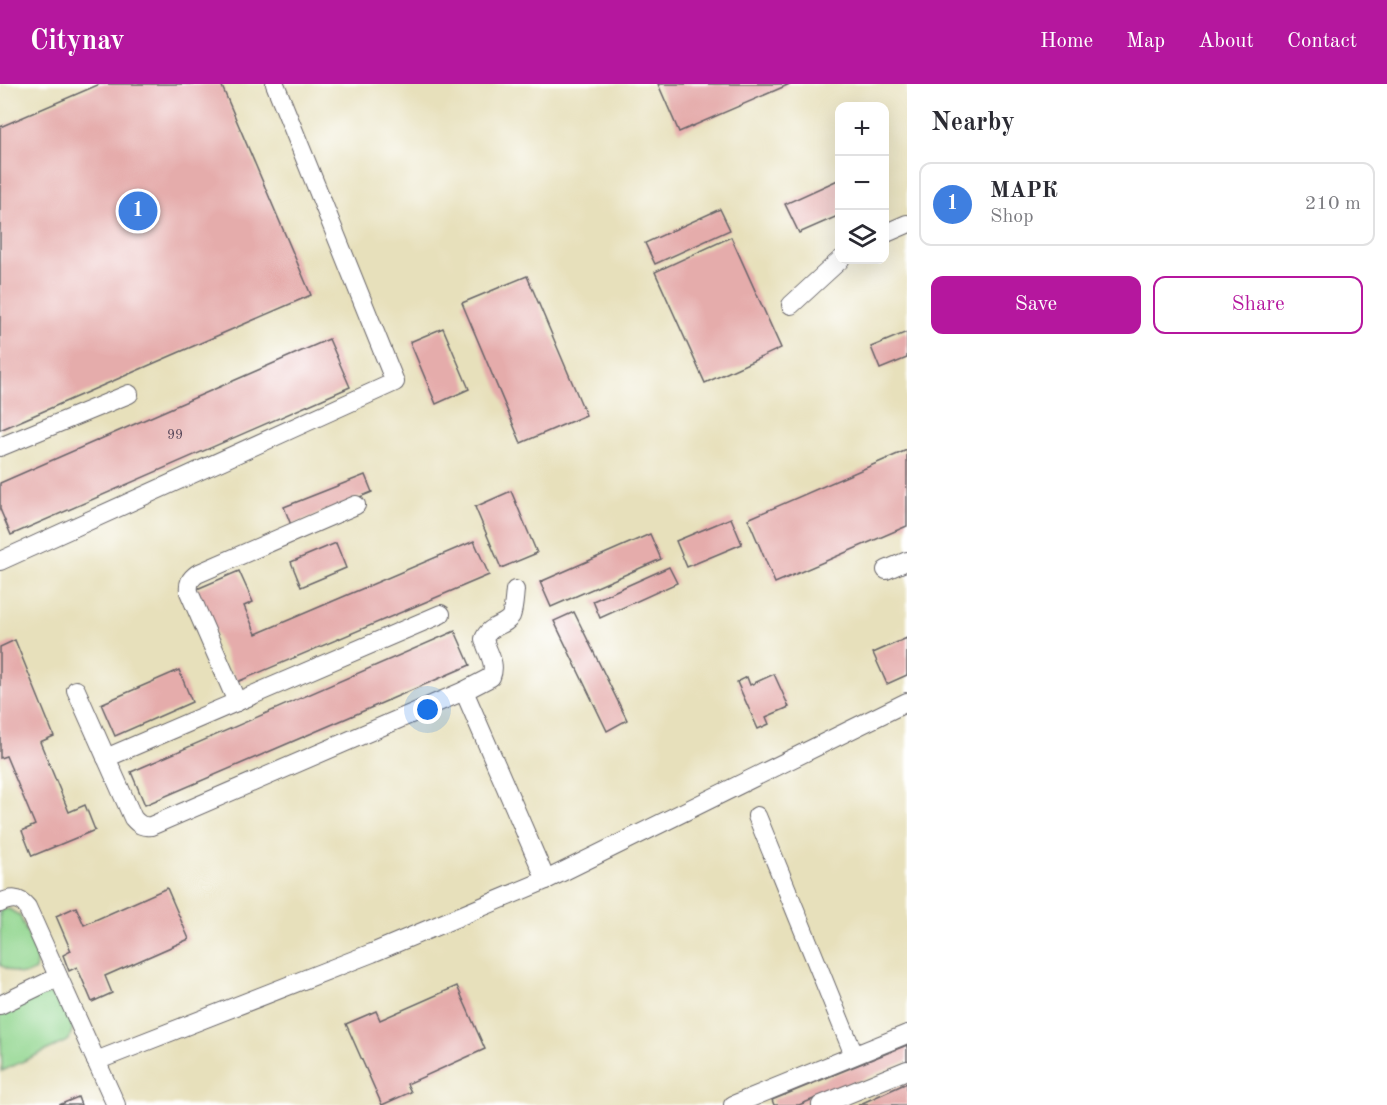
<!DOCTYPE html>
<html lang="en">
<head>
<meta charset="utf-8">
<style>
	:root { --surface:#fff; --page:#f2f2f3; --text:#2b2b33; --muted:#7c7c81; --line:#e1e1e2; --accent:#b5179e }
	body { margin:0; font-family:"Old Standard TT",serif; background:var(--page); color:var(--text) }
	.controls { position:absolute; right:18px; top:18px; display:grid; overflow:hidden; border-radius:12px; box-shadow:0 6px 24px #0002 }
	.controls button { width:54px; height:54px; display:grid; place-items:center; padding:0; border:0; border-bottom:2px solid var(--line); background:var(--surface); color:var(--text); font:30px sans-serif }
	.you { position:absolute; left:428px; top:626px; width:21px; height:21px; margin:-15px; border:4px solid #fff; border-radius:50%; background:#1a73e8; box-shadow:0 0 0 9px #1a73e833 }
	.badge { display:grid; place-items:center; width:39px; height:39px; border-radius:50%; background:var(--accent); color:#fff; font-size:20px; font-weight:700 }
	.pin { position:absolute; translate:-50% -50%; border:3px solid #fff; box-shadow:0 2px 6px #0006 }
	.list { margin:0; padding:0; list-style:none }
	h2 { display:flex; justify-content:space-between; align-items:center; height:78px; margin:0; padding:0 24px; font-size:26px }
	h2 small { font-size:20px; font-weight:400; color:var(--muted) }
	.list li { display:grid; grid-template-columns:39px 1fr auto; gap:18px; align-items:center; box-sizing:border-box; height:84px; margin:0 12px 12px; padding:0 12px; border:2px solid var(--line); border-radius:12px }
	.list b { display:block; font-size:22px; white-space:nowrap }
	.list p { margin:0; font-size:20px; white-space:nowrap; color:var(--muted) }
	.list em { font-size:20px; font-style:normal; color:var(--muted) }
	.actions { display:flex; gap:12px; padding:18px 24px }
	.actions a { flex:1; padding:14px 0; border:2px solid var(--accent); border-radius:12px; text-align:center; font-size:21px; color:var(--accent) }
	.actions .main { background:var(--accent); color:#fff }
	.icon { flex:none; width:33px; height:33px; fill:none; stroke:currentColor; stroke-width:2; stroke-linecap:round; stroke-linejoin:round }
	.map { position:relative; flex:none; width:907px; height:1021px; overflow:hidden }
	header { display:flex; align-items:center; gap:36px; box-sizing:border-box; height:84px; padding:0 30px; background:var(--accent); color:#fff }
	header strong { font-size:28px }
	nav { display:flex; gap:33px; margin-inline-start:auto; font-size:21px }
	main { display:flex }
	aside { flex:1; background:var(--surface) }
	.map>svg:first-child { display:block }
</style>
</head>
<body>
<header>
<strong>Citynav</strong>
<nav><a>Home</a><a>Map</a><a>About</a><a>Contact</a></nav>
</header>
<main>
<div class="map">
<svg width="907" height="1021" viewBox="0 0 907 1021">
	<rect width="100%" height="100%" fill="#fff"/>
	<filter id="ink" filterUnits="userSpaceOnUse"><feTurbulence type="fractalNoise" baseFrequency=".0167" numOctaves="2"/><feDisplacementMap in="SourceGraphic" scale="12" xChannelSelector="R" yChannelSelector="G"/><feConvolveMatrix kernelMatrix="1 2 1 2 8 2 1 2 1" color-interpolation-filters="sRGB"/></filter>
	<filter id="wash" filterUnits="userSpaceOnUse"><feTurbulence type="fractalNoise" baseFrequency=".008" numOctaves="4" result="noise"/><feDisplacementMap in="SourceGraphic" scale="24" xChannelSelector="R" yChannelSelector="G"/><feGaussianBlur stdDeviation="1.35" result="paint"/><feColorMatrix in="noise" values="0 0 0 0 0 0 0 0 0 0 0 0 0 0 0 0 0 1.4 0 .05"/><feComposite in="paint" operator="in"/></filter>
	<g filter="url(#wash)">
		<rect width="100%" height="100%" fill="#e7e0bb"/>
		<g fill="#92d68f" stroke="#5a7c65" stroke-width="1.5">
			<path d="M9,825L20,832L37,874L35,886C23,895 12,887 0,881V826Z"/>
			<path d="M52,910L59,914L73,943L69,956L2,987L0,929L40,911Z"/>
		</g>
		<g id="blocks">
			<g fill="#e5acab">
				<path d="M100,0H221L311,211L0,346V43Z"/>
				<path d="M658,0H790L679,48Z"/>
				<path d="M840,95V131L799,149L785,120Z"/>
				<path d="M720,125L730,146L655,180L645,159Z"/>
				<path d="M731,153L781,264L705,299L655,188Z"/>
				<path d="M527,192L586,331L521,359L462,219Z"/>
				<path d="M443,244L469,305L436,320L410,258Z"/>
				<path d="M907,248V274L880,285L871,263Z"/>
				<path d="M329,255L350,303L11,451L0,425V399Z"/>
				<path d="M907,366V442L775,499L748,435Z"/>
				<path d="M365,391L372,408L291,441L284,423Z"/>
				<path d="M511,407L537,469L501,484L475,423Z"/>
				<path d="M731,434L742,460L687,483L676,457Z"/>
				<path d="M650,450L661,475L551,523L540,498Z"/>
				<path d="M474,457L489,491L237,598L197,505L239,487L253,518L244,522L256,550Z"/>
				<path d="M336,459L346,484L301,503L291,478Z"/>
				<path d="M669,483L677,499L600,534L593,517Z"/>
				<path d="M574,528L627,636L607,647L554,537Z"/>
				<path d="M455,547L470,581L145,721L131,688Z"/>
				<path d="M907,554V591L887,600L873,569Z"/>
				<path d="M15,556L54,652L40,658L69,728L85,721L95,746L32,772L22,747L35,741L6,672L0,674V563Z"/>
				<path d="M179,586L192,618L115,652L101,620Z"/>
				<path d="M774,590L789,623L766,633L769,640L758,645L737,598L747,593L750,601Z"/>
				<path d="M167,804L189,855L105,892L112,909L92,918L77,883L69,887L63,871L71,867L56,832L76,823L84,841Z"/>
				<path d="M457,902L485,965L407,1000L411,1008L382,1021L346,940L376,927L380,936Z"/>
				<path d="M907,961V977L799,1021H774L772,1016Z"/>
				<path d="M907,999V1021H858Z"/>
				<path d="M78,1013L81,1021H59Z"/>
			</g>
		</g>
	</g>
	<g filter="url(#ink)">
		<use href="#blocks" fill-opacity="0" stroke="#676468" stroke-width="1.5"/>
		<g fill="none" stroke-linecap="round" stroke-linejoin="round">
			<defs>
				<g id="minor">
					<path d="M884,150L907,140"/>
					<path d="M791,221L840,176"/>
					<path d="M0,363L129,310"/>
					<path d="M0,477L395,298L275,0"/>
					<path d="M886,486L907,477"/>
					<path d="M76,606L133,734C139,741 143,743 151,742L464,607L546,796"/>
					<path d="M464,607L491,593C497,579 487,568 484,555C490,540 505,543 511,532C514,524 514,514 515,506"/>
					<path d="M237,618L189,508C188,499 190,495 197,490L356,421"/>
					<path d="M106,674L441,530"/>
					<path d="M757,732L854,971"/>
					<path d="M0,819C11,814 19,813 27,823L116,1021"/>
					<path d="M0,921L58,893"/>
					<path d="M96,977L372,869L546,796L907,618"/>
					<path d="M733,1021L907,950"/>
					<path d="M821,1021L907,986"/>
				</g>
			</defs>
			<use href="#minor" stroke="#676468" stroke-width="20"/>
			<use href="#minor" stroke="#fff" stroke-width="18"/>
		</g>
	</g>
	<g text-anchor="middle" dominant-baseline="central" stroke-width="4.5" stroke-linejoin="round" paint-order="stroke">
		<g font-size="14" fill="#534457">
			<text x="175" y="351">99</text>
		</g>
	</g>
</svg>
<div class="controls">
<button>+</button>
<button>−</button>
<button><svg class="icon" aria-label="layers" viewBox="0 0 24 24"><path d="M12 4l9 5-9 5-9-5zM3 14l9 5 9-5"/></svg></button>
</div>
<div class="you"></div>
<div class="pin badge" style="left:138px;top:127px;background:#3f7fe0">1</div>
</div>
<aside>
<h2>Nearby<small></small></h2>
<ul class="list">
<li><span class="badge" style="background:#3f7fe0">1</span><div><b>МАРК</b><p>Shop</p></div><em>210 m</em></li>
</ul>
<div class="actions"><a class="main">Save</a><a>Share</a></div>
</aside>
</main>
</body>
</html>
